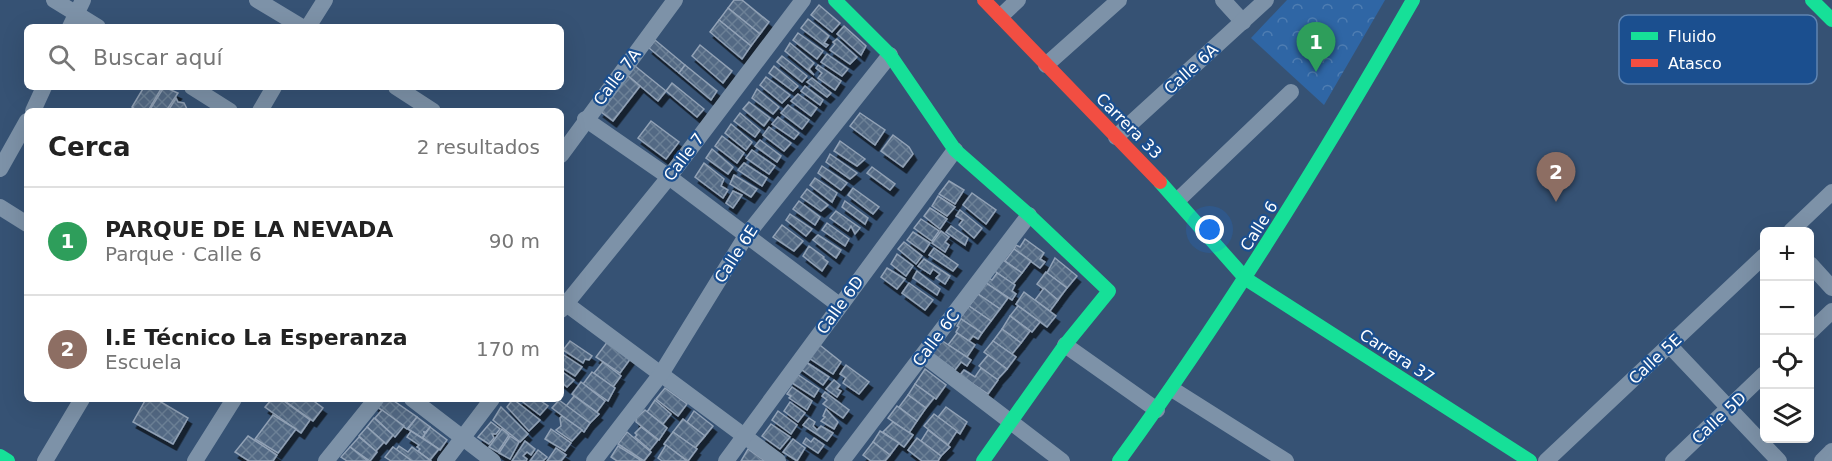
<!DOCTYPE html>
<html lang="es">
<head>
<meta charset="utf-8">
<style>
	:root { --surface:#fff; --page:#f2f2f2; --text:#222; --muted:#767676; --line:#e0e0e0; --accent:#0f766e }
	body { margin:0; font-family:"DejaVu Sans",sans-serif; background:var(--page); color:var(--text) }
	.controls { position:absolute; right:18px; bottom:18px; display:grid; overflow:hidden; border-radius:9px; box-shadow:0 6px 24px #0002 }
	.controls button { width:54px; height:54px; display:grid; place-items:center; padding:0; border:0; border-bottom:2px solid var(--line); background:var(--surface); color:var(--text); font:30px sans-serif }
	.you { position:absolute; left:1210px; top:230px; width:21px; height:21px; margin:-15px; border:4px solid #fff; border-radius:50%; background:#1a73e8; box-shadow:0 0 0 9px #1a73e833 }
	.badge { display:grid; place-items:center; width:39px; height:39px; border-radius:50%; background:var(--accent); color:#fff; font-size:20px; font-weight:700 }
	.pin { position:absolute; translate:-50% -50px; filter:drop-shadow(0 2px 3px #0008) }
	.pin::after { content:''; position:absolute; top:32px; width:21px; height:18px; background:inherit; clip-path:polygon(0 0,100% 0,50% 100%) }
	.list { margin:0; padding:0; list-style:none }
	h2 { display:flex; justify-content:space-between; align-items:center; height:78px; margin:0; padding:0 24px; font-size:26px }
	h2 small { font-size:20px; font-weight:400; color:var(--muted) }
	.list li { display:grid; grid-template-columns:39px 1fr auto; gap:18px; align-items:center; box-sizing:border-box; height:108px; padding:0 24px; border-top:2px solid var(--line) }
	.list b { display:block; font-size:22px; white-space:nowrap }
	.list p { margin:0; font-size:20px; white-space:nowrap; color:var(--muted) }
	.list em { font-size:20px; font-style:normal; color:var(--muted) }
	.icon { flex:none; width:33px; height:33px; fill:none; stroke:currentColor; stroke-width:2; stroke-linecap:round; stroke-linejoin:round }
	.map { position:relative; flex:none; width:1832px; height:461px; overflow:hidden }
	.search { position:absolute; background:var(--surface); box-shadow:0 6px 24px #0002; left:24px; top:24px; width:540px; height:66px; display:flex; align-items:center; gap:15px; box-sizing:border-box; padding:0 21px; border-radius:9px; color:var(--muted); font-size:22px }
	.panel { position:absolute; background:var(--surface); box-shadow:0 6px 24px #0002; left:24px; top:108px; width:540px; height:294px; border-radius:9px }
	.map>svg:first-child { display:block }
</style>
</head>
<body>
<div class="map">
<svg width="1832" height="461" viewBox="0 0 1832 461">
	<defs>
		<pattern id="park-crowns" width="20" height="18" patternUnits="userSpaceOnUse" patternTransform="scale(1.5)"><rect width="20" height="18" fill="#2f66a5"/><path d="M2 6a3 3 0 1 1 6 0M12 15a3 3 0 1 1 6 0" fill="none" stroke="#4e7db2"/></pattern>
		<pattern id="building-cross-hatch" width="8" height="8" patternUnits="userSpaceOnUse" patternTransform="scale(1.5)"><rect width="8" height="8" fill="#526984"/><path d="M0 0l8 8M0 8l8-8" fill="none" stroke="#6c8096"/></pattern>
		<filter id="shadow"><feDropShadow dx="3.5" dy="6" stdDeviation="0" flood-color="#0009"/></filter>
	</defs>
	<rect width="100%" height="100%" fill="#365274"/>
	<path fill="url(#park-crowns)" d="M1287,0H1385L1324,105L1251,38Z"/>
	<g fill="url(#building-cross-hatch)" stroke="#92a2b6" stroke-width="1.5" filter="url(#shadow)">
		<path d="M734,0H742L769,22L760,34L728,8Z"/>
		<path d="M819,5L840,23L832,32L811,15Z"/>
		<path d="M728,8L760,34L751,46L719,20Z"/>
		<path d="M808,19L829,36L824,43L828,45L826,47L801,28Z"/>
		<path d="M719,20L751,46L742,59L710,32Z"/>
		<path d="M844,26L866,46L861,55L837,34Z"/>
		<path d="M798,33L823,51L817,59L793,40Z"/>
		<path d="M837,39L857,57L850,64L830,50L835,44L833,42Z"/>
		<path d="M655,40L685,65L679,73L649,48Z"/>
		<path d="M790,43L814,63L809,69L814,75L785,51Z"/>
		<path d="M700,45L732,71L723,83L692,56Z"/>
		<path d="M827,54L848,69L842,76L821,62Z"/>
		<path d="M782,56L807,76L802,82L777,62Z"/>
		<path d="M685,65L717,91L711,100L679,73Z"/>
		<path d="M818,65L841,81L835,90L818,78L822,73L816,68Z"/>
		<path d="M635,66L666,91L658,101L627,75Z"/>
		<path d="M774,66L798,86L793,91L769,73Z"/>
		<path d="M627,75L640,86L613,121L600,111Z"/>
		<path d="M766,77L790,95L782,103L760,85Z"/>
		<path d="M812,78L831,93L827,97L807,82Z"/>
		<path d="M672,83L704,109L697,117L666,91Z"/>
		<path d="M805,86L823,100L820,105L801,91Z"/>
		<path d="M144,87H157L161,89L148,111H138L132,107Z"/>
		<path d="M164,87L178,93L166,111H149Z"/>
		<path d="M757,89L779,107L773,114L752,98Z"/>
		<path d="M798,94L817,108L811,116L791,101Z"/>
		<path d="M176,98L178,102L184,103L187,109L186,111H168Z"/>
		<path d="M749,102L770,118L764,126L743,109Z"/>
		<path d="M788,105L809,120L802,129L781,113Z"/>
		<path d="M740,113L760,130L755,137L734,121Z"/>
		<path d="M860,113L885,130L875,145L850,126Z"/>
		<path d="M778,117L799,133L794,139L772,124Z"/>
		<path d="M651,121L679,142L666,159L638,138Z"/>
		<path d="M731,124L752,142L746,150L725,133Z"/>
		<path d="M769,127L791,143L784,151L763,135Z"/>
		<path d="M893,135L909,147L913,154L903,167L881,151Z"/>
		<path d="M722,136L744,153L737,163L715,146Z"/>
		<path d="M760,140L781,156L777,162L755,146Z"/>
		<path d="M840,141L865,159L857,166L834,151Z"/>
		<path d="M712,149L733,167L728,174L706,158Z"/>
		<path d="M752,150L775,166L769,174L746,158Z"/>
		<path d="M830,154L857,173L850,179L826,162Z"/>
		<path d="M704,163L724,179L721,186L728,190L723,198L695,177Z"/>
		<path d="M744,163L767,178L762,186L738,170Z"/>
		<path d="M822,166L847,183L841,190L818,173Z"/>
		<path d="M872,167L895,184L890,190L867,173Z"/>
		<path d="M734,175L757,189L751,197L730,184Z"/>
		<path d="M815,178L837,193L832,202L810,185Z"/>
		<path d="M949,181L964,190L955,204L939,194Z"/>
		<path d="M853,188L879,207L873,214L848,195Z"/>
		<path d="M807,189L828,205L821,211L801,197Z"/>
		<path d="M733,191L742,195L733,208L726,203Z"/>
		<path d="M972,193L996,210L986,224L963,205Z"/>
		<path d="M938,196L955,207L947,216L932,206Z"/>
		<path d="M799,201L820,217L815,225L793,209Z"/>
		<path d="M845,201L868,218L865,224L842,207Z"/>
		<path d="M930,208L947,219L940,229L924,216Z"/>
		<path d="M960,210L982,228L974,238L959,225L963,220L956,216Z"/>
		<path d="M836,211L860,228L855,234L851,226L848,231L830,218Z"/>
		<path d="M790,214L812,229L806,236L786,220Z"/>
		<path d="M921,219L939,231L932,241L914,228Z"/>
		<path d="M827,223L849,239L845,246L822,230Z"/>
		<path d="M782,225L803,241L794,251L773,237Z"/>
		<path d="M951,226L968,238L965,245L946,232Z"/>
		<path d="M941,231L949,237L945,242L949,245L945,252L932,243Z"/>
		<path d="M913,232L930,243L924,252L907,240Z"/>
		<path d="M818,235L841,250L836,258L813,240Z"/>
		<path d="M1025,239L1044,253L1040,259L1045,262L1040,268L1014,249L1016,245L1020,247Z"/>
		<path d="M904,242L922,256L916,264L898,249Z"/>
		<path d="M809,246L824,257L823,258L828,262L822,271L803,256Z"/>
		<path d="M934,248L958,265L953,271L929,255Z"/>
		<path d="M1014,249L1031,261L1022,273L1005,261Z"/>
		<path d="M897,254L913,266L906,276L891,264Z"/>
		<path d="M1000,258L1022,273L1013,284L992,269Z"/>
		<path d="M1055,258L1077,276L1067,288L1047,273Z"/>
		<path d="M924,259L950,276L945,284L936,278L940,274L933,269L930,274L918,266Z"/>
		<path d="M887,268L905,279L897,289L881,277Z"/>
		<path d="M917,271L940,289L937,295L913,278Z"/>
		<path d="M1046,272L1067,288L1058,300L1037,284Z"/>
		<path d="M997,273L1015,285L1012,291L1016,294L1012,300L986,283L989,278L992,280Z"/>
		<path d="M909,283L933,300L925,310L902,293Z"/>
		<path d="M986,283L1008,298L1000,309L978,294Z"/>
		<path d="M1044,288L1058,300L1050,311L1035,300Z"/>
		<path d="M1024,292L1056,316L1047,327L1016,304Z"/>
		<path d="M978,294L1000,309L991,321L969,306Z"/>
		<path d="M969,306L991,321L982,333L960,318Z"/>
		<path d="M1018,306L1040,322L1032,332L1010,316Z"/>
		<path d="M1010,316L1030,331L1021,343L1002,329Z"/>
		<path d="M961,319L982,333L978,339L973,336L969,341L956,332L959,327L957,326Z"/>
		<path d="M1002,329L1021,343L1012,354L993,341Z"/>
		<path d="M957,333L975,345L967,357L948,345Z"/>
		<path d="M941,340L971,360L967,366L961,362L955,370L932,354Z"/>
		<path d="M570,341L592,356L589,360L585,359L583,363L563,350Z"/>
		<path d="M608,341L631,358L620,373L596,357Z"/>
		<path d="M993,341L1016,357L1007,369L984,352Z"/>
		<path d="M816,342L841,362L833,374L806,356Z"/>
		<path d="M561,353L582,367L575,376L561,367Z"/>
		<path d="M988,355L1007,369L997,380L979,366Z"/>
		<path d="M803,360L829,377L823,385L798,367Z"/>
		<path d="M603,362L621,376L613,387L594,373Z"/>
		<path d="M846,365L869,382L859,394L843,383L846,378L840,374Z"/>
		<path d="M981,368L998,380L988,394L960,375L964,370L975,377Z"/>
		<path d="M925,369L946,385L936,399L915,384Z"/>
		<path d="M561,371L574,380L567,387L561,382Z"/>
		<path d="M592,372L615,388L608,401L583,384Z"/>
		<path d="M794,372L819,389L814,397L789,381Z"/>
		<path d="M834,380L840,385L837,389L841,391L837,397L826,389Z"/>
		<path d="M581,382L605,401L597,412L572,394Z"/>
		<path d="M915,384L934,398L926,408L908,395Z"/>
		<path d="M792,387L812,401L807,410L789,398L791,396L787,394Z"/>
		<path d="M665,388L687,404L678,416L656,399Z"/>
		<path d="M825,392L849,410L843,418L823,404L827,400L822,396Z"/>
		<path d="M908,395L926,408L917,421L899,407Z"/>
		<path d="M574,396L599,414L590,423L566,406Z"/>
		<path d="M146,399H156L188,418L173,444L133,422Z"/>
		<path d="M272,399H281L310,420L301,433L265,407Z"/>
		<path d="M282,399H311L323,408L313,421Z"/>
		<path d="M380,399H391L417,417L407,429L375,405Z"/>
		<path d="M513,399L540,420L529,431L507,407Z"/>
		<path d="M519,399H538L548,406L540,415Z"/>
		<path d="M559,400L590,423L584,432L552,408Z"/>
		<path d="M655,400L671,414L663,424L647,412Z"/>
		<path d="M790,402L805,413L798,422L784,411Z"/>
		<path d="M897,406L917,421L909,433L888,418Z"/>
		<path d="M501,407L528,434L520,442L493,420Z"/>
		<path d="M946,407L967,422L960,434L938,417Z"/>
		<path d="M826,409L838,422L834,429L821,421L825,417L823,416Z"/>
		<path d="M382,410L404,426L395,437L375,418Z"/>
		<path d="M645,410L667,428L659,440L636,422V418Z"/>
		<path d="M694,411L713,426L705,436L687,422Z"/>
		<path d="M778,411L797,425L791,434L772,420Z"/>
		<path d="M934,414L957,431L948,445L924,426Z"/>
		<path d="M273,415L296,429L278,453L255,439Z"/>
		<path d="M562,416L582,430L572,441L556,430L561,426L560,418Z"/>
		<path d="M417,417L430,427L426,432H424L425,434L422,438L408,429Z"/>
		<path d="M374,418L393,435L386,444L367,427Z"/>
		<path d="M809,418L815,422L813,426L817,430L821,426L833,433L827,441L803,425Z"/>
		<path d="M683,419L705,436L695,448L673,432Z"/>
		<path d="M491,422L500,429L496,434H492L494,438L489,444L478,437Z"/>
		<path d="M893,422L913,435L904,447L883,432Z"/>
		<path d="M771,424L790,437L780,449L762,436Z"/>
		<path d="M367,427L384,442L376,451L359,436Z"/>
		<path d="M430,427L447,440L440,450L423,438L425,434L424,432L426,433Z"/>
		<path d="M641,427L658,440L650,450L635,437L637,435L635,433Z"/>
		<path d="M502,429L509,435L498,452L489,447Z"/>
		<path d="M551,429L571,443L565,451L545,439Z"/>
		<path d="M928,430L950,447L941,456L921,441Z"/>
		<path d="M411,431L439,449L430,460L418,451L420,449L417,447L419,445L407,437Z"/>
		<path d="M880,431L899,443L890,455L873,442Z"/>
		<path d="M627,432L651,452L644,461L618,444Z"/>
		<path d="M673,432L697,449L688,461L664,444Z"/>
		<path d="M248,436L277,455L273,461H249L235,452Z"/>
		<path d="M510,436L519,442L510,459L499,453Z"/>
		<path d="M359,437L377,452L370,461L350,447Z"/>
		<path d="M806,438L811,442L814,438L824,445L818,453L803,443Z"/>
		<path d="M917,438L941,456L938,461H922L908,450Z"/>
		<path d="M793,439L805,448L797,461L783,452Z"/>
		<path d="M525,441L535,449L531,455L527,452L523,456L527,459L526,461H512Z"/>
		<path d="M873,442L890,455L885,461H871L863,455Z"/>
		<path d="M666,445L687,461H662L658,458Z"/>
		<path d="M399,446L408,452L412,447L431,461H412L396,450Z"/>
		<path d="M618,446L642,461H617L611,457Z"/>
		<path d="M350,447L368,461H347L341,457Z"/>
		<path d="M393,447L412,461H391L385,457Z"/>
		<path d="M556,448L566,455L561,461H547Z"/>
		<path d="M748,449L765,461H741Z"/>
		<path d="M538,450L547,457L543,461H530Z"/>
	</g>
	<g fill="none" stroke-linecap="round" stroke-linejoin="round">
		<g stroke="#7d92a8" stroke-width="16">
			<path d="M54,0L98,27"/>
			<path d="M257,0L302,27"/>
			<path d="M1223,0L1243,22"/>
			<path d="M1001,16L1018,0"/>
			<path d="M70,27L83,0"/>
			<path d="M308,27L325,0"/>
			<path d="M1046,65L1119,0"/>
			<path d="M192,87L230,111"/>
			<path d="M396,87L433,111"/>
			<path d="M33,111L44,87"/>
			<path d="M260,111L274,87"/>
			<path d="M585,119L669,177L839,305"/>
			<path d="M1116,137L1266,0"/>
			<path d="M561,155L675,0"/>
			<path d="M0,169L27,121"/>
			<path d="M1178,200L1291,92"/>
			<path d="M0,207L27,224"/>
			<path d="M1791,231L1832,192"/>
			<path d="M1810,264L1832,288"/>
			<path d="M561,300L778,461"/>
			<path d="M561,310L669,177L803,0"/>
			<path d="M1810,332L1832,311"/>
			<path d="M1065,345L1157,410"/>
			<path d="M1670,346L1779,461"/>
			<path d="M923,355L1062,461"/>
			<path d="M1172,389L1286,461"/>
			<path d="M412,399L493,461"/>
			<path d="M45,461L82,399"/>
			<path d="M195,461L234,399"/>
			<path d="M326,461L376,399"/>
			<path d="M445,461L492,399"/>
			<path d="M594,461L661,374L746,236L890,55"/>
			<path d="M726,461L955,150"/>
			<path d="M842,461L1029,215"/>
			<path d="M1546,461L1764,256"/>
			<path d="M1673,461L1764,374"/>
			<path d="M1822,461L1832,451"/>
		</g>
		<g stroke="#16e098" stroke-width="14">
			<path d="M835,0L890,55L955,150L1029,215L1109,291L1065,345L983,461"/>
			<path d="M1812,0L1832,20"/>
			<path d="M1160,182L1246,279L1530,461"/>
			<path d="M0,456L8,461"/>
			<path d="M1119,461C1227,313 1322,159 1413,0"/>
		</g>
		<path stroke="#f24e42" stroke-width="14" d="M984,0L1160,182"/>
	</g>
	<g text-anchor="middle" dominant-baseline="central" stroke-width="4.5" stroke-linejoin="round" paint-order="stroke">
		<g font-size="16" fill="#fff" stroke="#1b4f8f">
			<text transform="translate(1191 69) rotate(-42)">Calle 6A</text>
			<text transform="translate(617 77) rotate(-53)">Calle 7A</text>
			<text transform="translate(1129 126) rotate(45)">Carrera 33</text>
			<text transform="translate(684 157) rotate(-53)">Calle 7</text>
			<text transform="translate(1259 226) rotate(-58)">Calle 6</text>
			<text transform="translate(736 254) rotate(-57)">Calle 6E</text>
			<text transform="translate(840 305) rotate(-54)">Calle 6D</text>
			<text transform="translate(936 338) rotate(-53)">Calle 6C</text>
			<text transform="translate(1397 356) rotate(33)">Carrera 37</text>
			<text transform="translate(1655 359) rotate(-43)">Calle 5E</text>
			<text transform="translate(1719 418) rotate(-43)">Calle 5D</text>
		</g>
	</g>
	<rect x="1619" y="15" width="198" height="69" rx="9" fill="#1b4f8f" stroke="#5f84b1" stroke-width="1.5"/>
	<rect x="1631" y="32" width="27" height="8" fill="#16e098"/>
	<rect x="1631" y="59" width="27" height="8" fill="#f24e42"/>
	<g font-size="16" fill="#fff">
		<text x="1668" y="42">Fluido</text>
		<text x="1668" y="69">Atasco</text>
	</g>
</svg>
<div class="controls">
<button>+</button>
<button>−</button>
<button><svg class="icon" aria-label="locate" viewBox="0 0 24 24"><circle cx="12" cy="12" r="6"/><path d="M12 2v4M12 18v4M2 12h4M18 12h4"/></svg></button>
<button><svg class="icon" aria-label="layers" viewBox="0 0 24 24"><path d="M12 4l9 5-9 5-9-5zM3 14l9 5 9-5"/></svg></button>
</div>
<div class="you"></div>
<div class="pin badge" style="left:1316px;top:72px;background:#2e9e5b">1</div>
<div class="pin badge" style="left:1556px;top:202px;background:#8d6e63">2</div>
<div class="search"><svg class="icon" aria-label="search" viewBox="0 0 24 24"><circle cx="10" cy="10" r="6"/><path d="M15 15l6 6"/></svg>Buscar aquí</div>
<section class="panel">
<h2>Cerca<small>2 resultados</small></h2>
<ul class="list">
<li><span class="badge" style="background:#2e9e5b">1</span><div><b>PARQUE DE LA NEVADA</b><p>Parque · Calle 6</p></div><em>90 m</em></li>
<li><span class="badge" style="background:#8d6e63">2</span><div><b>I.E Técnico La Esperanza</b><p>Escuela</p></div><em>170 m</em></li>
</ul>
</section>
</div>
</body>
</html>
